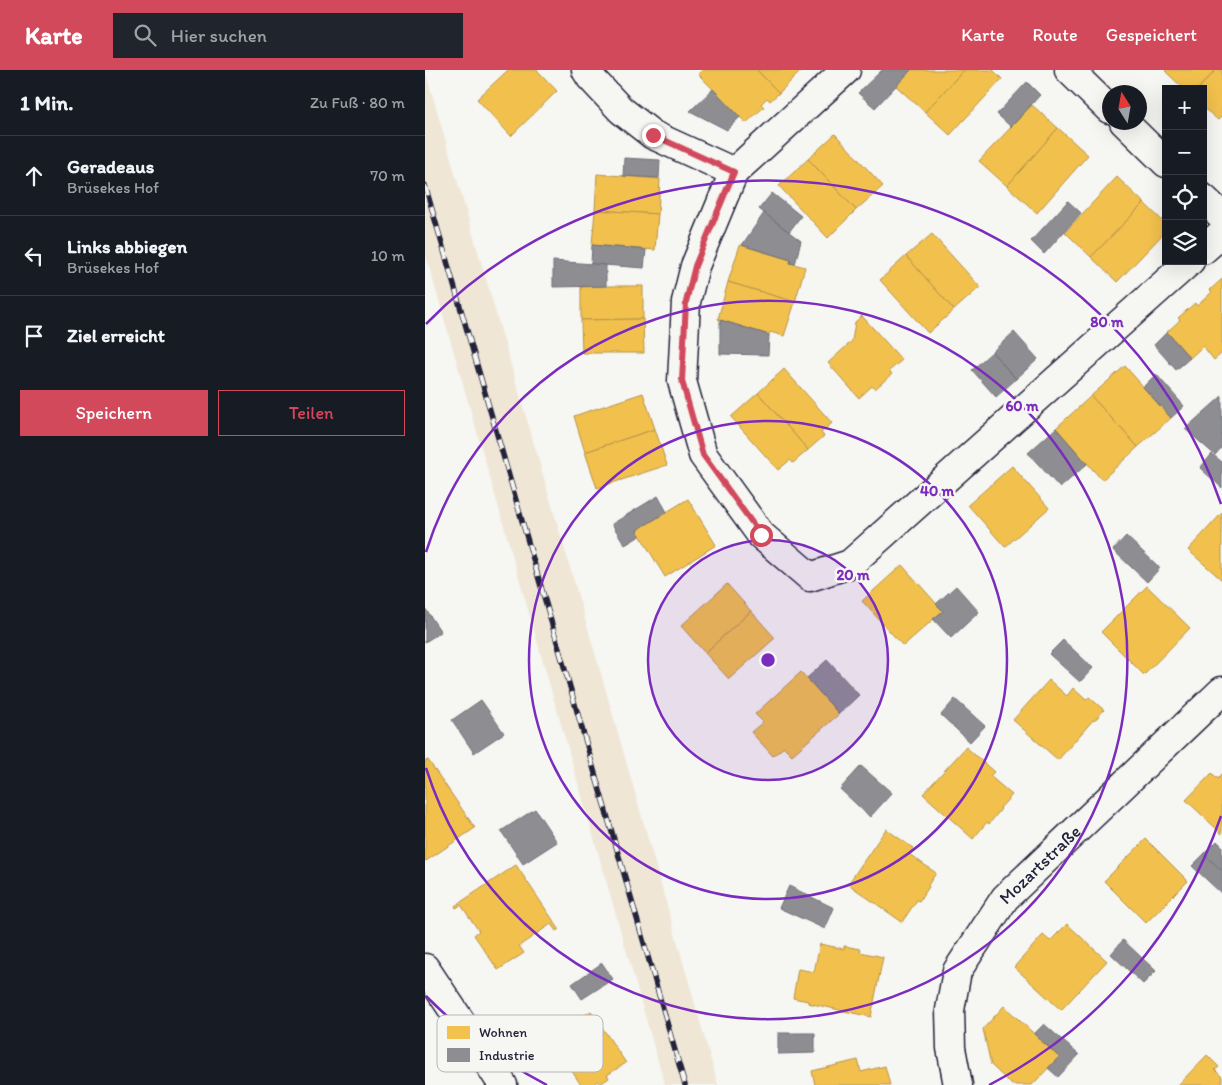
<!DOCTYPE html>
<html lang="de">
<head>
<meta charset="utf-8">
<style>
	:root { --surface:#171b24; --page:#20242c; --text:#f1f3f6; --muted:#9ea1a6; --line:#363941; --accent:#d1495b }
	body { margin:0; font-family:Itim,sans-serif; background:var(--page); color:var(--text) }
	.controls { position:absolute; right:15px; top:15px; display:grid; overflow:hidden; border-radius:0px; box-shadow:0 5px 20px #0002 }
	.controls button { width:45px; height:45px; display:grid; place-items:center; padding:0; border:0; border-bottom:1px solid var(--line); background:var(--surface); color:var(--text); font:25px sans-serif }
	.compass { position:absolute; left:677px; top:15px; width:45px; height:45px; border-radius:50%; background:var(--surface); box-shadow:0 5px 20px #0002; rotate:349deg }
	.stop { position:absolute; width:15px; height:15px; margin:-11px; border:4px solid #d1495b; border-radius:50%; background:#fff }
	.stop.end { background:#d1495b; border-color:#fff; box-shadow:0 1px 5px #0008 }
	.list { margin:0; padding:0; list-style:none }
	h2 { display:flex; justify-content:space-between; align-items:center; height:65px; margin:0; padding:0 20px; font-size:21px }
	h2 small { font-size:16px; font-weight:400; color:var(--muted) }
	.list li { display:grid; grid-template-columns:32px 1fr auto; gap:15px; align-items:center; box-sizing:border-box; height:80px; padding:0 20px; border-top:1px solid var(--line) }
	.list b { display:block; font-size:19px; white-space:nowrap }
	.list p { margin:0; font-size:16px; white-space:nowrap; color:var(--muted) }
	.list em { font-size:16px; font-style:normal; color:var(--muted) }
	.actions { display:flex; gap:10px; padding:15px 20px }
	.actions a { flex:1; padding:11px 0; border:1px solid var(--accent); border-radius:0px; text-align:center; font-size:18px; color:var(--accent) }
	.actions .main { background:var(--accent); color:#fff }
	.icon { flex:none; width:28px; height:28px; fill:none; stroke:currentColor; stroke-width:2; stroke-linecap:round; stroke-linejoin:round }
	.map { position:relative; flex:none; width:797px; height:1015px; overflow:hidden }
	header { display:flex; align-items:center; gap:30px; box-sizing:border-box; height:70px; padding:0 25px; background:var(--accent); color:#fff }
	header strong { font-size:24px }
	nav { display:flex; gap:28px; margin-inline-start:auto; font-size:18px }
	.search { width:350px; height:45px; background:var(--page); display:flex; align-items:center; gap:12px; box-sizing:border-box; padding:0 18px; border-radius:0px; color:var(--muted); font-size:19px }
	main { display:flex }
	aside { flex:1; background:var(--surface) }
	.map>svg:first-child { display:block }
</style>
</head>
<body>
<header>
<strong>Karte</strong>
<div class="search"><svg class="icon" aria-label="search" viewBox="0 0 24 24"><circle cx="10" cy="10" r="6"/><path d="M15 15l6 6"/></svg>Hier suchen</div>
<nav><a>Karte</a><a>Route</a><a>Gespeichert</a></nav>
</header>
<main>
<aside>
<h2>1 Min.<small>Zu Fuß · 80 m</small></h2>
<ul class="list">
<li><svg class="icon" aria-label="ahead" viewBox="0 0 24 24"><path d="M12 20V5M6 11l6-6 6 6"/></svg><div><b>Geradeaus</b><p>Brüsekes Hof</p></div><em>70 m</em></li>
<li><svg class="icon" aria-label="left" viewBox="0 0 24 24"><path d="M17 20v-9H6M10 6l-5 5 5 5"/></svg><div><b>Links abbiegen</b><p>Brüsekes Hof</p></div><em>10 m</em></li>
<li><svg class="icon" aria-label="arrive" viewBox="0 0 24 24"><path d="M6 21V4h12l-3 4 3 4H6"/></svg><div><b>Ziel erreicht</b></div></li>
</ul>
<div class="actions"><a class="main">Speichern</a><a>Teilen</a></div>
</aside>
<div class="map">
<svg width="797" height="1015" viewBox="0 0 797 1015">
	<rect width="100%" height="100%" fill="#f6f6f2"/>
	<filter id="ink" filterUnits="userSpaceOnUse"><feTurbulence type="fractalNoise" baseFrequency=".02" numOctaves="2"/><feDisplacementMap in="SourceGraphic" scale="10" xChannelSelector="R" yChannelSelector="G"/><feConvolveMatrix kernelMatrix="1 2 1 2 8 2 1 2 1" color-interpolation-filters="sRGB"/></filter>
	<g filter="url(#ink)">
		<path fill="#efe6d6" d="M0,0L183,628L293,1015H240L0,182Z"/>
		<g fill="#f2c14e" stroke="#b49148">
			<path d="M83,0H112L132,21L86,66L52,29Z"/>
			<path d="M277,0H332L354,23L345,31L342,28L336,34L339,37L321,53L273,4Z"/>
			<path d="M332,0H377L354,23Z"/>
			<path d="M486,0H539L500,42L471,16Z"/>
			<path d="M539,0H568L577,9L525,65L500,42Z"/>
			<path d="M741,0H791L773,19H759L740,1Z"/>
			<path d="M791,0H797V46L793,50L778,37V19H773Z"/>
			<path d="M607,35L633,58L582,116L554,91Z"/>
			<path d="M633,58L663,85L612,143L582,116Z"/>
			<path d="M410,64L458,116L431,140L383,89Z"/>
			<path d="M383,89L431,140L403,168L354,116Z"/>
			<path d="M172,104L235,109L233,144L170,140Z"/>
			<path d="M692,107L719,133L666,187L640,162Z"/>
			<path d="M719,133L741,154V161L692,212L666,187Z"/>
			<path d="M170,140L233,144L230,180L167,175Z"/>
			<path d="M507,164L555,217L529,240L481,186Z"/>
			<path d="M315,175L366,190L365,193L380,197L370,232L303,212Z"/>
			<path d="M481,186L529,240L503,263L455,210Z"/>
			<path d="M797,209V283L789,290L778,276L765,288L742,262L755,250L753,248L770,233L772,236L787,222L785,220Z"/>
			<path d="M303,212L370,232L359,266L345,262L344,265L293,249Z"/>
			<path d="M181,216H218V249L156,250V217Z"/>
			<path d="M437,246L477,290L464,301L467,304L450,319L447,316L434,328L403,293L427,271L430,252Z"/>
			<path d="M218,249L219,283H157L156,250Z"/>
			<path d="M700,296L746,348L713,377L666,326Z"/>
			<path d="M359,299L407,353L396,363L399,366L383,380L333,323Z"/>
			<path d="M218,323L230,359L160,382L149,346Z"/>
			<path d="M333,323L383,380L368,393L365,390L353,400L306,347Z"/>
			<path d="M666,326L713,377L677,410L631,358Z"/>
			<path d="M230,359L242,395L172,418L160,382Z"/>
			<path d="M587,396L624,438L580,477L543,435Z"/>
			<path d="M263,429L291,475L240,507L212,460Z"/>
			<path d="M797,443V510L763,480Z"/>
			<path d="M477,495L518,541L478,576L437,531Z"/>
			<path d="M302,514L326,541L280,583L256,556Z"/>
			<path d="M722,516L765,558L719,605L676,562Z"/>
			<path d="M326,541L350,568L304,609L280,583Z"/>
			<path d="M376,602L414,644L367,685L359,677L348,686L326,662L338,652L330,644Z"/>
			<path d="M624,610L642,626L648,618L661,630L664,627L679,640L669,651L668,650L633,690L588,650Z"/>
			<path d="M541,677L569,702L565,706L587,725L575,738L576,739L564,754L562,752L548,769L498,724Z"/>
			<path d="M3,690L50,758L1,791L0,790V691Z"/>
			<path d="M787,703L793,709L797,704V764L761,730Z"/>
			<path d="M461,759L488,778L484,784L511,803L503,815L504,817L494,831L492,830L477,852L423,814Z"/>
			<path d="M721,769L763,811L721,853L679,811Z"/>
			<path d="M91,795L134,859L131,861L126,854L94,876L99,883L73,900L49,865L54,861L36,835L31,838L30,836Z"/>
			<path d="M642,854L682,891L636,940L589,897L618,865L625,871Z"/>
			<path d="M395,874L419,879V876L436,879L435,882L458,887L446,947L383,933V931L368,928L373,899L389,902Z"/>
			<path d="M579,936L634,987L607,1015H587L566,995L558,959Z"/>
			<path d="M166,941L201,993L182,1005L184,1008L175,1014L173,1011L167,1015H156L137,986L132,989L120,972Z"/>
			<path d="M782,985L794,997L790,1000L797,1007V1015H753Z"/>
			<path d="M433,990L436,1002L460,996L465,1015H390L387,1001Z"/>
		</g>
		<g fill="#8d8d92" stroke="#6d6d78">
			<path d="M457,0H486L450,38L433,23Z"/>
			<path d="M602,12L615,25L586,57L572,44Z"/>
			<path d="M288,19L315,47L302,60L265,41Z"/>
			<path d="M199,88L235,90L234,108L198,106Z"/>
			<path d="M347,123L376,146L364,162L334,139Z"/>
			<path d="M643,131L656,143L619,184L606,171Z"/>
			<path d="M339,143L376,171L370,194L365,193L366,190L317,175Z"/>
			<path d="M167,175L221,180L219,198L166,194Z"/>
			<path d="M128,191L181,195V216L128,217Z"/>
			<path d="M295,250L344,265L343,285L295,284Z"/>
			<path d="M589,262L613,289L591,309L567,282Z"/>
			<path d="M742,262L765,288L751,300L729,275Z"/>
			<path d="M567,282L591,309L571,327L547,300Z"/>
			<path d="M731,304L759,336L746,348L718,317Z"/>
			<path d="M797,326V377L790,385L760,359Z"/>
			<path d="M631,358L662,394L635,418L603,383Z"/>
			<path d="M787,384L797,392V418L775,398Z"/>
			<path d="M233,426L242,442L212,460L215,466L200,475L187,454Z"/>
			<path d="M701,466L735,498L722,512L688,480Z"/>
			<path d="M531,516L554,542L526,568L508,549L518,541L511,534Z"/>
			<path d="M0,538L16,562L0,572Z"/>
			<path d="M638,570L668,598L655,612L624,584Z"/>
			<path d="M402,590L434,625L414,644L382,608Z"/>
			<path d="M530,629L560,656L545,672L516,645Z"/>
			<path d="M56,630L79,663L49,683L27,650Z"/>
			<path d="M436,696L467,723L445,747L415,719Z"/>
			<path d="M110,739L132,772L98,794L76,761Z"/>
			<path d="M792,771L797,776V801L779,784Z"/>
			<path d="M779,784L797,801V824L767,796Z"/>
			<path d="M364,816L409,838L400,859L354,838Z"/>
			<path d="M698,870L731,901L718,914L686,884Z"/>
			<path d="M177,893L188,909L157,929L147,914Z"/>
			<path d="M619,954L654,985L633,1007L623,998L634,987L609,964Z"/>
			<path d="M353,963H390V983L353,984Z"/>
		</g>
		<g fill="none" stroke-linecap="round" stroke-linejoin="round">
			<defs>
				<g id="street">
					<path d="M161,0L166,8L196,40L228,65L309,102"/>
					<path d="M421,0L309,102L270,196L261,232L257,311L278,385L336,465L385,507L425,494L765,191"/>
					<path d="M644,0L684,39"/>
					<path d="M699,52L741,93"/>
					<path d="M778,128L797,146"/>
					<path d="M778,180L797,163"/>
					<path d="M0,898L78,1015"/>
					<path id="s1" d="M533,1015L526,978L525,940L532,901L580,828L797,621"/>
				</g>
			</defs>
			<use href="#street" stroke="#22223b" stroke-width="31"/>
			<use href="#street" stroke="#f6f6f2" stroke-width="28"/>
			<defs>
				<path id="rail" d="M0,115L260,1015"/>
			</defs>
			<use href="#rail" stroke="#22223b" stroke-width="5.5"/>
			<use href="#rail" stroke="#f6f6f2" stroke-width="4" stroke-dasharray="11" stroke-linecap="butt"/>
		</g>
	</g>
	<g fill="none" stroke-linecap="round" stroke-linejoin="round" filter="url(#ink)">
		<path stroke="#d1495b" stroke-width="6" d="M228,65L309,102L270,196L261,232L257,311L278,385L336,465"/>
	</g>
	<circle cx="343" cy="590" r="120" fill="#7b2cbf" fill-opacity=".12"/>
	<g fill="none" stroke="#7b2cbf" stroke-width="2.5">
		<circle cx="343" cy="590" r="120"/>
		<circle cx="343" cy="590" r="239"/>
		<path d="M1 482A359 359 0 1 1 1 698"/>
		<path d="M796 746A479 479 0 0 1 564 1015M122 1015A479 479 0 0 1 1 926M1 254A479 479 0 0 1 796 434"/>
	</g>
	<g text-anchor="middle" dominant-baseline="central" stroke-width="5" stroke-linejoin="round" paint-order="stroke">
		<g font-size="18" fill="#22223b" stroke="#f6f6f2">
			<text stroke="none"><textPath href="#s1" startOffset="251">Mozartstraße</textPath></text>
		</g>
	</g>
	<rect x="12" y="945" width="166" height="57" rx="8" fill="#f6f6f2" stroke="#b6b6bb" stroke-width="1"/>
	<rect x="22" y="956" width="23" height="13" fill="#f2c14e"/>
	<rect x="22" y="978" width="23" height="14" fill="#8d8d92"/>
	<g font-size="14" fill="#22223b">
		<text x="54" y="967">Wohnen</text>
		<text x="54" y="990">Industrie</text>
	</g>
	<circle cx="343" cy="590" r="8" fill="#7b2cbf" stroke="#f6f6f2" stroke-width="2.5"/>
	<g font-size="15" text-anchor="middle" font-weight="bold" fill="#7b2cbf" stroke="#f6f6f2" stroke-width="5" stroke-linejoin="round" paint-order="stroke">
		<text x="682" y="257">80 m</text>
		<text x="597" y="341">60 m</text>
		<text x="512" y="426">40 m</text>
		<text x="428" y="510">20 m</text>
	</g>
</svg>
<div class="controls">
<button>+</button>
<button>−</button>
<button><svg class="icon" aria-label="locate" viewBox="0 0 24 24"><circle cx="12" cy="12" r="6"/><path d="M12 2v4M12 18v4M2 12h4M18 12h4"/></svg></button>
<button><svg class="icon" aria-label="layers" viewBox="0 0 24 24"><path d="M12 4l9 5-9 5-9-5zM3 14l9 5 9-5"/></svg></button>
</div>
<svg class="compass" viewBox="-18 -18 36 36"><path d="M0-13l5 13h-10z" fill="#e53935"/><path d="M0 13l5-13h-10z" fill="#9ea1a6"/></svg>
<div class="stop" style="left:336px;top:465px"></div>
<div class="stop end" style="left:228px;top:65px"></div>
</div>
</main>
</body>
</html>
